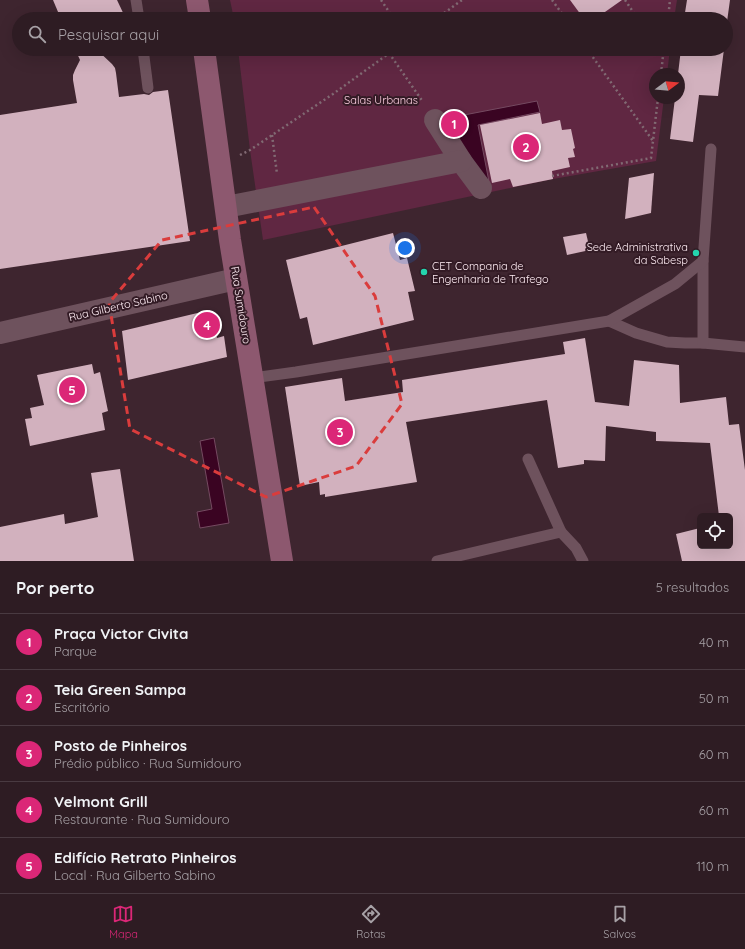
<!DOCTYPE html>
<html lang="pt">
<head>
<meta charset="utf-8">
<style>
	:root { --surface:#2e1c23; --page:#3a2930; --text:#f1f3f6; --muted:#a7a1a6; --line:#493a41; --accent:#db2777 }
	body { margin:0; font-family:Quicksand,sans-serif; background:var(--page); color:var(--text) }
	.controls { position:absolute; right:12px; bottom:12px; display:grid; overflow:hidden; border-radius:6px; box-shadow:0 4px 16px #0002 }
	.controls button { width:36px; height:36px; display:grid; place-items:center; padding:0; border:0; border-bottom:1px solid var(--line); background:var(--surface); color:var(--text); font:20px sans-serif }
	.compass { position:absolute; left:649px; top:68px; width:36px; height:36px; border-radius:50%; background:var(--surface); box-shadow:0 4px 16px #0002; rotate:74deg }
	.you { position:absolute; left:405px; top:248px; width:14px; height:14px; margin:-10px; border:3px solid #fff; border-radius:50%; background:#1a73e8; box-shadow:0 0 0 6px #1a73e833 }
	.badge { display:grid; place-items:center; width:26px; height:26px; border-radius:50%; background:var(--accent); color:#fff; font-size:13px; font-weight:700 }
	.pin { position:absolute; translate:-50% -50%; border:2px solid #fff; box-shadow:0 1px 4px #0006 }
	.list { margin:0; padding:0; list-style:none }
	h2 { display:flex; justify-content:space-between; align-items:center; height:52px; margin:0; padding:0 16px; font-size:17px }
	h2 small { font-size:13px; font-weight:400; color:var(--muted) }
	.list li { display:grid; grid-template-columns:26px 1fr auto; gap:12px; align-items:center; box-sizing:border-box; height:56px; padding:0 16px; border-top:1px solid var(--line) }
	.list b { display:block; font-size:15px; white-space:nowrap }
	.list p { margin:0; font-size:13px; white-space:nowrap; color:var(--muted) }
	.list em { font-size:13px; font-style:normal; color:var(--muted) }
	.icon { flex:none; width:22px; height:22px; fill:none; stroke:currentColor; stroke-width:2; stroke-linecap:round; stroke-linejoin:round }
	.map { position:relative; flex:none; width:745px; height:561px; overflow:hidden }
	.search { position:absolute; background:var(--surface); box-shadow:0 4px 16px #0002; left:12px; right:12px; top:12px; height:44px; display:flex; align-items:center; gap:10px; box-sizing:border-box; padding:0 14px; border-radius:22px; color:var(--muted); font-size:15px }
	.sheet { height:332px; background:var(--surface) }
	nav { display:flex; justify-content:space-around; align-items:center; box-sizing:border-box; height:56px; border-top:1px solid var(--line); background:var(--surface); font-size:11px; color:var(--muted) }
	nav a { display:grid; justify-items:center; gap:2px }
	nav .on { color:var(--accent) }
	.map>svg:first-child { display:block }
</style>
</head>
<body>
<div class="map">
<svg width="745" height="561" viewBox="0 0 745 561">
	<rect width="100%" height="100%" fill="#3e252f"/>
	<g fill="#602742">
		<path d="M230,0H677L674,19H234Z"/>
		<path d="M238,49H670L667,74H655V98H664L656,161L553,179L263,240L250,150Z"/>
	</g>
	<g fill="#3a0422" stroke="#754a61">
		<path d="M537,101L540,112L478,125L490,187L438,120Z"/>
		<path d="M214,438L229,523L200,528L197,512L212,509L200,441Z"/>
	</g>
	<g fill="#d2b1be">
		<path d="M53,0H117L126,19H61Z"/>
		<path d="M570,0H622L595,19H584Z"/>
		<path d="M687,0H730L726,29V19H684Z"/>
		<path d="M75,49H96L112,64L115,68L116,73L119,97L144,94L149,95L153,92L168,90L190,241L0,269V115L77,103L73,80V75L75,70L80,60Z"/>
		<path d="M681,49H724L718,96L699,95L693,142L670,139L675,98H679V74H678Z"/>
		<path d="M540,113L542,124L560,120L562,130L571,129L575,148L573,149L575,157L568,158L570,167L552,171L553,179L513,187L510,179L492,183L480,125Z"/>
		<path d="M654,173L651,213L625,219L629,178Z"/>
		<path d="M393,233L400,260L407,258L415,291L408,292L414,320L313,345L307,317L300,319L286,260Z"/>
		<path d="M586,233L590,250L567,255L563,237Z"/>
		<path d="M210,310L217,338L224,336L227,357L128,380L122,331Z"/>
		<path d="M585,338L595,402L629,406L634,360L679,365L680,403L726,397L729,425L739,424L745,470V561H682L676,534L700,528V546H730V516H719L710,443L656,441V432L606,426L605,461L584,460V464L558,468L547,400L406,422L417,482L325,497V494L320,495L319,482L300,486L285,387L342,378L345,401L403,392L402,380L565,354L563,342Z"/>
		<path d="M92,364L94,374L100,372L108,411L102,413L105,430L30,446L25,419L32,418L30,408L44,405L37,375Z"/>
		<path d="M120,469L134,561H0V527L64,514L65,524L98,517L91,473Z"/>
	</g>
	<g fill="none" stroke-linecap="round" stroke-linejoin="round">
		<g stroke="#816a73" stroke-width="2.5" stroke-dasharray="2 3" stroke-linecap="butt">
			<path d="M381,0L394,19"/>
			<path d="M552,0L566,19"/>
			<path d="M625,0L638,19"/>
			<path d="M436,19L462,0"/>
			<path d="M668,19L670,0"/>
			<path d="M587,49L653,141"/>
			<path d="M659,49L663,56L664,49"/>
			<path d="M389,53L423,102"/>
			<path d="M661,74L663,56"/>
			<path d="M272,135L277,174"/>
			<path d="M240,155L250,150L333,94L395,49"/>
			<path d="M552,176L651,158L658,98"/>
		</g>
		<g stroke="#6e525d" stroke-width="11">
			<path d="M136,0L139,19"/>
			<path d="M143,49L148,88"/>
			<path d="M609,321L636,333L667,342L685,343H703L745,347"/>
			<path d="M703,343V261"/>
			<path d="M252,378L296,372L609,321L675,284L703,261L711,149"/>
			<path d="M528,459L561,532"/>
			<path d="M437,561L561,532L576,548L583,561"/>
		</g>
		<g stroke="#6e525d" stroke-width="22">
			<path d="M435,120L461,161L481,188"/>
			<path d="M226,207L461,161"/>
			<path d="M0,333L236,279"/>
		</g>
		<g stroke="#8d586f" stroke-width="22">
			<path d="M197,0L200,19"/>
			<path d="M204,49L230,240L282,561"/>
		</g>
	</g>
	<path fill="none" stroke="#da3c3c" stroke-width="3" stroke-dasharray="8 5" stroke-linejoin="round" d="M314,207L375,296L402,404L356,466L266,497L130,429L109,303L162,240Z"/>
	<g fill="#24d5ae" stroke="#331b25" stroke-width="1.5">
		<circle cx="696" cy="253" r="4"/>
		<circle cx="424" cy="272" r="4"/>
	</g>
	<g text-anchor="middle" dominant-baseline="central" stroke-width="4" stroke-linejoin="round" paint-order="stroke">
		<g font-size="11" fill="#ffd1e3" stroke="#331b25">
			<text x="381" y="100">Salas Urbanas</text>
		</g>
		<g font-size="11" fill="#ffedf4" stroke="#331b25" text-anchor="end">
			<text x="688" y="247">Sede Administrativa<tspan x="688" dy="13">da Sabesp</tspan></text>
			<text x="432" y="266" text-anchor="start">CET Compania de<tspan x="432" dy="13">Engenharia de Trafego</tspan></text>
		</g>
		<g font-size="11" fill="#ffedf4" stroke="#331b25">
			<text transform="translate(241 305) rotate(81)">Rua Sumidouro</text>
			<text transform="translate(118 306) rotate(-13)">Rua Gilberto Sabino</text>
		</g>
	</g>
</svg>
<div class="controls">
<button><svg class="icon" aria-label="locate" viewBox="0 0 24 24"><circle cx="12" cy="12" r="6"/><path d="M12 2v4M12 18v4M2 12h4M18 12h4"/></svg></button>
</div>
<svg class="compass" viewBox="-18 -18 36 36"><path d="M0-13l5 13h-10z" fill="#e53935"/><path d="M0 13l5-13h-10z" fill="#a7a1a6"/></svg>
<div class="you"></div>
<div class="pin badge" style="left:454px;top:124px">1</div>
<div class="pin badge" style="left:526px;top:147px">2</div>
<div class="pin badge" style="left:340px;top:432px">3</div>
<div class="pin badge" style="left:207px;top:325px">4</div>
<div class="pin badge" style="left:72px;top:390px">5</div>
<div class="search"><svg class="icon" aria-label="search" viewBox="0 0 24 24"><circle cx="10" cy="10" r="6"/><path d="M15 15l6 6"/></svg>Pesquisar aqui</div>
</div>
<section class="sheet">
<h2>Por perto<small>5 resultados</small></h2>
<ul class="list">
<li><span class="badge">1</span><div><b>Praça Victor Civita</b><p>Parque</p></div><em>40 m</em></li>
<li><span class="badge">2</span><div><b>Teia Green Sampa</b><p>Escritório</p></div><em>50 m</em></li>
<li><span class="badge">3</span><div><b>Posto de Pinheiros</b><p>Prédio público · Rua Sumidouro</p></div><em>60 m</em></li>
<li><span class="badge">4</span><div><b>Velmont Grill</b><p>Restaurante · Rua Sumidouro</p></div><em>60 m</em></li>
<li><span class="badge">5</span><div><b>Edifício Retrato Pinheiros</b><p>Local · Rua Gilberto Sabino</p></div><em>110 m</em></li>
</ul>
</section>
<nav>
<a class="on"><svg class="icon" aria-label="map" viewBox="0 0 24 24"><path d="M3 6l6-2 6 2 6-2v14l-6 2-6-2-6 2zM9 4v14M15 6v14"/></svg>Mapa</a>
<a><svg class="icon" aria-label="directions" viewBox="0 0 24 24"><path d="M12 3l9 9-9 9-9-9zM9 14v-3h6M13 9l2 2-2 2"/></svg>Rotas</a>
<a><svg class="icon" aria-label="saved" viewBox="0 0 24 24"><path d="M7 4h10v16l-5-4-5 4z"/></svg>Salvos</a>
</nav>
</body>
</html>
